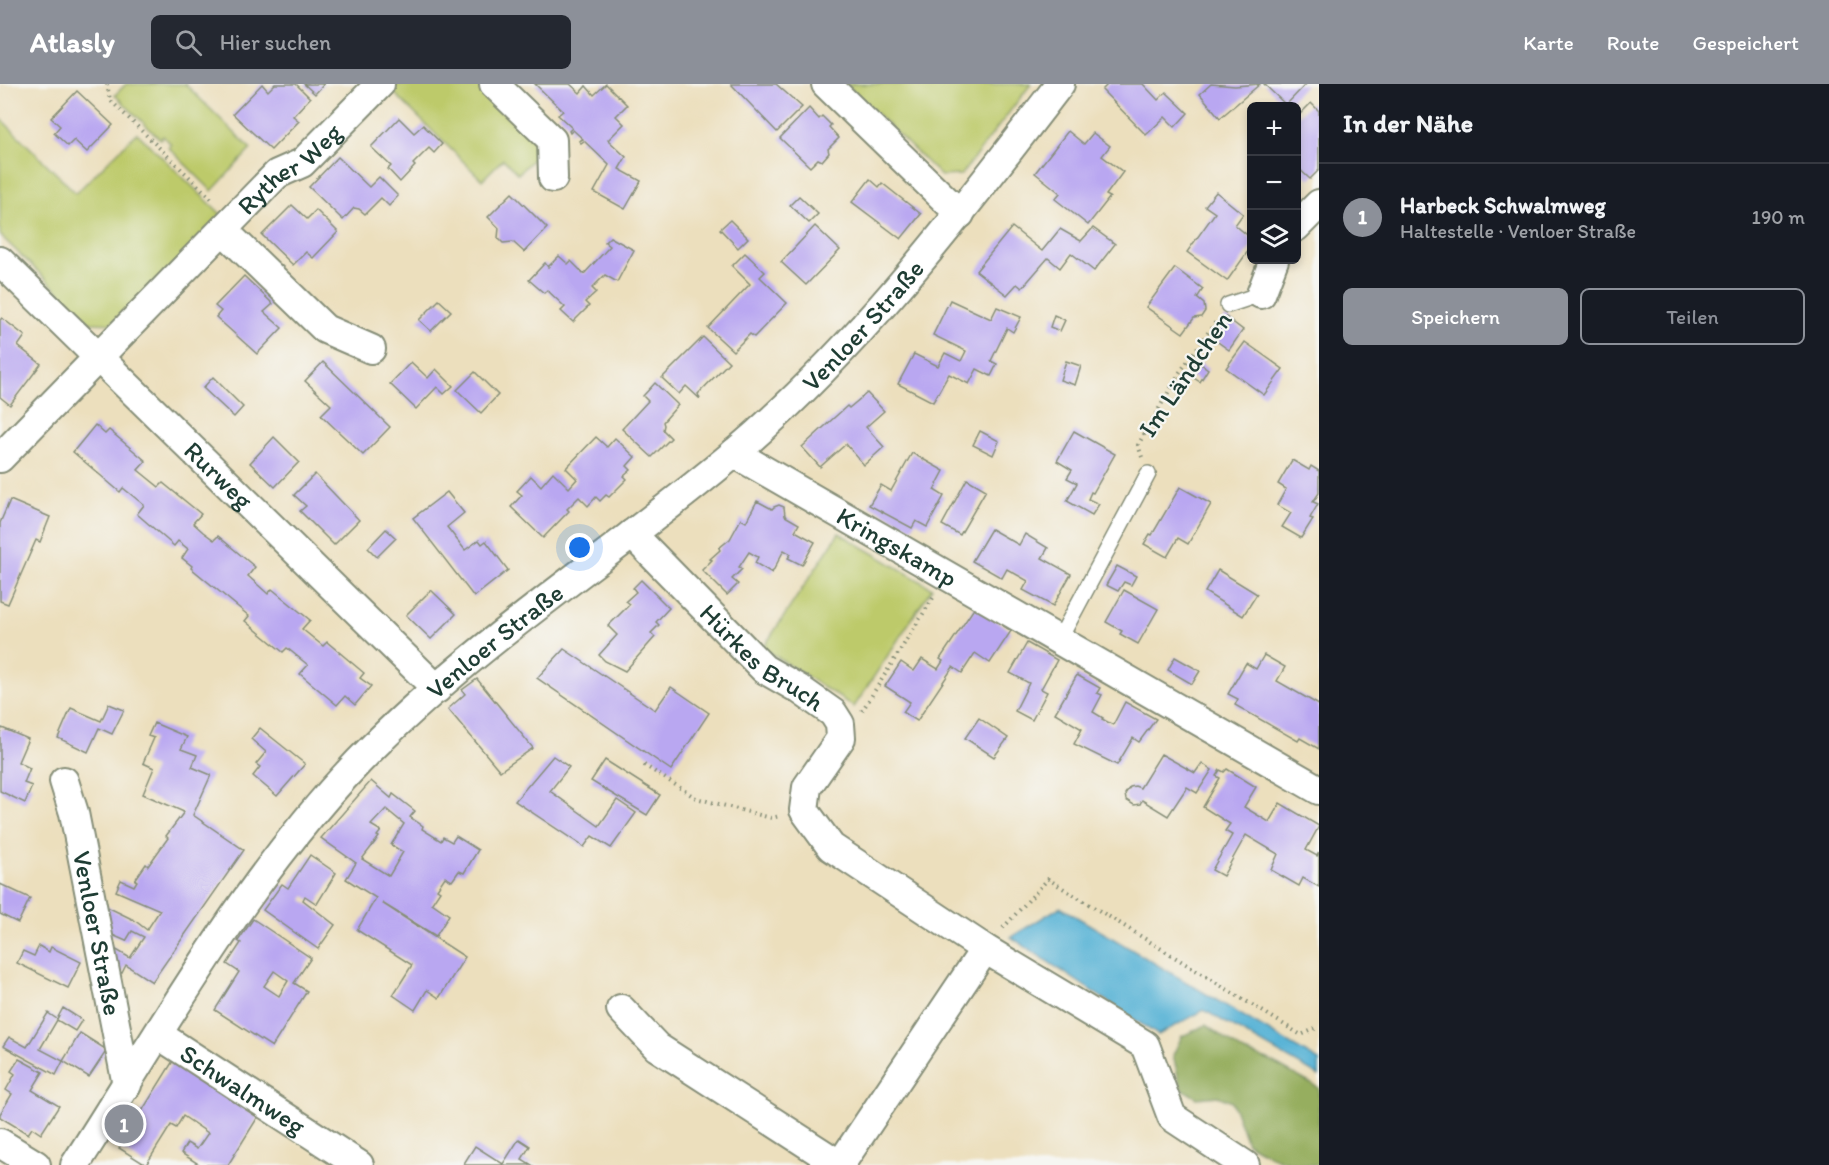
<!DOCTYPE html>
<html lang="de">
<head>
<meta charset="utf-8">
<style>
	:root { --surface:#171b24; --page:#242831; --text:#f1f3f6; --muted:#9ea1a6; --line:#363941; --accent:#8c9099 }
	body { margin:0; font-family:Itim,sans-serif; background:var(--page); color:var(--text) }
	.controls { position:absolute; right:18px; top:18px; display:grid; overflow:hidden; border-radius:9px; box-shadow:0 3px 9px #0003 }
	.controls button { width:54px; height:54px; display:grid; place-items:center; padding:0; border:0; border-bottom:2px solid var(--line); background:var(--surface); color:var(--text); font:30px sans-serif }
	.you { position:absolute; left:580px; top:464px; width:21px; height:21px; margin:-15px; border:4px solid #fff; border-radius:50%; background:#1a73e8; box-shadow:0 0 0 9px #1a73e833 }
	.badge { display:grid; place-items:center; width:39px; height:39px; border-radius:50%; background:var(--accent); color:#fff; font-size:20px; font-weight:700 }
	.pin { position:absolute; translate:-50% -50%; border:3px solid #fff; box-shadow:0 2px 6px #0006 }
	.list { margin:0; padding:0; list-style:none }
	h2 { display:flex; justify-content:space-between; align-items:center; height:78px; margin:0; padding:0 24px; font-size:26px }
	h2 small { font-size:20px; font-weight:400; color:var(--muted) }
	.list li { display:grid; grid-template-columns:39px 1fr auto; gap:18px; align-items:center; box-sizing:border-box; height:108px; padding:0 24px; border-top:2px solid var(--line) }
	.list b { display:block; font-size:22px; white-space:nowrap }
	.list p { margin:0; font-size:20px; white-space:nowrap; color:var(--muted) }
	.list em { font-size:20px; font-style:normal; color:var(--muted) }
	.actions { display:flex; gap:12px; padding:18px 24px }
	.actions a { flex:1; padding:14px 0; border:2px solid var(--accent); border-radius:9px; text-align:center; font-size:21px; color:var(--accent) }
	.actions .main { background:var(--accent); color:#fff }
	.icon { flex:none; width:33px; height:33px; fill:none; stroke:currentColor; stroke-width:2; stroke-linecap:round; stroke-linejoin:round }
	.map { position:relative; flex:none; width:1319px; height:1081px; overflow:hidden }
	header { display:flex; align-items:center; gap:36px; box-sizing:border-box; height:84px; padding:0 30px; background:var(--accent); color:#fff }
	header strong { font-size:28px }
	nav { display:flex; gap:33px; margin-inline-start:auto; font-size:21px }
	.search { width:420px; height:54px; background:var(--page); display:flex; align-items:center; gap:15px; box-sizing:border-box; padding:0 21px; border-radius:9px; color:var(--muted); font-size:22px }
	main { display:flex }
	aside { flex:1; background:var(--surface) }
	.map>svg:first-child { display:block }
</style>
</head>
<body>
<header>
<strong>Atlasly</strong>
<div class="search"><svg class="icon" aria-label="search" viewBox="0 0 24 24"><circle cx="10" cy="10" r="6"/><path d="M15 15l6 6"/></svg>Hier suchen</div>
<nav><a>Karte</a><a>Route</a><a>Gespeichert</a></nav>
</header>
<main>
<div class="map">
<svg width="1319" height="1081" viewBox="0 0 1319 1081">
	<rect width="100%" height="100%" fill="#f6f6f2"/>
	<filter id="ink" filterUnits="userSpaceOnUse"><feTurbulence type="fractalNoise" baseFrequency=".0167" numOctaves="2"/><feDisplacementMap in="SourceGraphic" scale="12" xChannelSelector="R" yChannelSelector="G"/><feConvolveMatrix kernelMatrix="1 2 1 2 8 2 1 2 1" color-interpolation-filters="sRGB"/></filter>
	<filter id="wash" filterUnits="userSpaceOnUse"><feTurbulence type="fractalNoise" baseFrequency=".008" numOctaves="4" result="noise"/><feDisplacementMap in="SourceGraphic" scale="24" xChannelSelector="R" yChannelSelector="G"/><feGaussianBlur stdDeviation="1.35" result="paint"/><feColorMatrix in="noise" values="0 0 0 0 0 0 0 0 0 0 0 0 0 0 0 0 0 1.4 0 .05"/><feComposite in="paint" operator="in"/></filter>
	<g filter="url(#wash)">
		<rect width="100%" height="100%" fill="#ecdfbd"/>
		<g fill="#bdca6b" stroke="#6e8450" stroke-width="1.5">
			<path d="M126,0H185L251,65L212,107L168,63L171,60L163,52L160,55L115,11Z"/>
			<path d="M398,0H478L543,65L518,90L503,75L482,96L391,6Z"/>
			<path d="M846,0H1031L961,91L941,92Z"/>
			<path d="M0,34L76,109L137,49L222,131L117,240L91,239L0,151Z"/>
			<path d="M839,449L932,504L854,623L763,564Z"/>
		</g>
		<path fill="#96ae5f" stroke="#5a764a" stroke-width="1.5" d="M1206,941L1244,968L1268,976L1319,1004V1081C1287,1081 1274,1075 1247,1059L1232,1018L1218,1012L1197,1014L1181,1004L1173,971L1182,952Z"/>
		<path fill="#58b3d6" stroke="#3c7885" stroke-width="1.5" d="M1060,823L1319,977V992L1204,926L1158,951L1011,853Z"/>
		<g id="blocks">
			<g fill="#b9a7f1" fill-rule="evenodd">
				<path d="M262,0L268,7L275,0H296L310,14L293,32L299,37L271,66L233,30Z"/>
				<path d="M304,0H324L315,10Z"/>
				<path d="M535,0H570L580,9L586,2L594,11L606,0L627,21L616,32L624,40L608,56L626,73L619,85L641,97L625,125L594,108L609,81L584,57L581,59L579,57L583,55L573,46L570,49L569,47L572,44L558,31L563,27Z"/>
				<path d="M731,0H776L802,23L777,48Z"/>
				<path d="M1108,0H1143L1158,16L1166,8L1188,29L1175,43L1165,33L1146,51L1102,6Z"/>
				<path d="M1211,0L1235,2L1260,0L1220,34L1200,10Z"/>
				<path d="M1264,0H1306L1286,21Z"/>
				<path d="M77,7L113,41L87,68L74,56L68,62L54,49L60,42L51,34Z"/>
				<path d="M1311,19L1319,27V86L1310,95L1296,82V34Z"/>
				<path d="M809,24L819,35L822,32L831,41L829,43L839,54L828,65L829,69L822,77L818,75L810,83L780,54Z"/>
				<path d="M399,34L414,49L423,41L442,60L434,69L429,64L413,80L415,82L400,98L388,85L391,82L371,63Z"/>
				<path d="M1068,47L1084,60L1093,49L1110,62L1102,72L1123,88L1106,111L1110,113L1088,141L1055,115L1060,109L1035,89Z"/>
				<path d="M338,73L369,103L379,93L398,112L389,122L381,114L365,130L359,125L354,124L343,136L309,103Z"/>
				<path d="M870,95L879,103L882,99L921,130L901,155L852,118Z"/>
				<path d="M1216,108L1243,130L1235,141L1251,154V163L1227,197L1187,168L1215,129L1205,122Z"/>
				<path d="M512,109L547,144L524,168L513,158L503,159L498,154L499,144L488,133Z"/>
				<path d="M799,112L818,130L809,139L790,121Z"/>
				<path d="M292,121L307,135L316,126L338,148L313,174L306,168L293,181L262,151Z"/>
				<path d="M730,136L748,154L738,164L720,145Z"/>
				<path d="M815,142L840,166L806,201L781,178Z"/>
				<path d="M1012,143L1042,167L1060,145L1081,157L1093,144L1115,160L1094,187L1071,169L1060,184L1048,174L1022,204L1017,200L1007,211L976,187Z"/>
				<path d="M610,153L634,166L617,198L605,191L592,204L596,208L585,218L589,222L573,238L561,227L565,223L547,206L544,209L529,196L545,179L548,183L559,172L568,180L571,177L584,190L610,162L605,158Z"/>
				<path d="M745,169L765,188L760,193L787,219L754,253L750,250L733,267L708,244L750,200L732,182Z"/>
				<path d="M1175,184L1203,205L1197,214L1204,220L1205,227L1201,233L1194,234L1183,249L1146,223Z"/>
				<path d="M244,192L273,220L264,228L282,244L257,270L216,233L221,227L215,222Z"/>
				<path d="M439,216L451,227L431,247L419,236Z"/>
				<path d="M950,216L991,235L997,223L1021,233L1013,248L1007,244L991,277L997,280L991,292L977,285L969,300L949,290L933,318L898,300L914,270L938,282L945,269L961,277L966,267L933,251Z"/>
				<path d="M1054,231L1065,236L1060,247L1050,243Z"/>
				<path d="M1226,233L1243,246L1229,266L1211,253Z"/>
				<path d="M2,234L25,252L18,262L41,280L10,321L0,313V236Z"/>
				<path d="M703,253L729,278L698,310L700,315L686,302L679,310L662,294Z"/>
				<path d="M1245,258L1283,285L1264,311L1226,284Z"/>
				<path d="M1066,277L1081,282L1075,301L1060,296Z"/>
				<path d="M323,278L390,343L363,371L321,331L331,321L305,297Z"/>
				<path d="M411,278L428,294L436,285L453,302L444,310L437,303L416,325L390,300Z"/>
				<path d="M1198,278L1208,285L1200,298L1188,290Z"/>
				<path d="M475,288L498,311L481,329L457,306Z"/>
				<path d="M213,293L243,323L234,333L203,304Z"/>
				<path d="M655,299L678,321L663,338L664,341L663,346L671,354L652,373L622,345L648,317L643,312Z"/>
				<path d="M867,309L884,327L866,343L884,363L864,381L846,360L820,383L802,363L847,322L849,324Z"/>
				<path d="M95,341L105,350L109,346L146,377L138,386L159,403L163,399L201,430L193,439L203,448L214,456L218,452L255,483L248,492L268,510L272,505L310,536L302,545L323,562L327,558L364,589L360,594L371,602L355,621L345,612L337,621L300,590L308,581L287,564L283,568L245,537L249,532L191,484L192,482L182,474L188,465L178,457L174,462L137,430L144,421L123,404L120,408L73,368Z"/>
				<path d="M980,347L999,357L993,371L973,361Z"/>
				<path d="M1074,347L1115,370L1093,409L1091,408L1088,415L1099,420L1092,431L1067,417L1077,399L1067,394L1072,386L1057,377Z"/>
				<path d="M274,353L299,378L275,403L250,379Z"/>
				<path d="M596,353L607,363L615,354L635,373L627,382L631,386L624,392L627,395L609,413L606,411L600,417L596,413L588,422L579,413L567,425L569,427L543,454L511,423L522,411L517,407L531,392L541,402L553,388L569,404L577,395L566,384Z"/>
				<path d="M912,369L944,387L934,406L944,412L927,443L916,437L912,444L869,421L881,401L891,407Z"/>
				<path d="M1292,376L1309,386L1311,382L1319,387V409L1313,418L1318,420L1310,434L1313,435L1301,454L1282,443L1291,429L1277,421L1286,405L1278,400Z"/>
				<path d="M315,390L359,436L334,461L300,427L306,422L294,411Z"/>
				<path d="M967,395L986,406L960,451L942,441Z"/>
				<path d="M1180,403L1211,420L1188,460L1178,454L1167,473L1144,460L1150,450L1152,451Z"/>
				<path d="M447,408L464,429L447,443L465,466L479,456L482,460L486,457L508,486L474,513L413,434Z"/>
				<path d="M10,416L50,433L40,458L36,456L8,520L0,517V439Z"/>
				<path d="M757,417L772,425L774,423L779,421L784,423L785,432L799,440L795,447L815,458L802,481L788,474L791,470L784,466L772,489L755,479L758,473L749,468L739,483L742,485L732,495L738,500L727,511L702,486L712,476L710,475L720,466L719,464L730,455L741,435L746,438Z"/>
				<path d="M386,445L396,454L377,473L368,464Z"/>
				<path d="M991,445L1019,461L1025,450L1048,464L1042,474L1071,490L1053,522L1023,506L1028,497L1007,485L1002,494L972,477Z"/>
				<path d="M1117,482L1136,492L1131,501L1124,498L1118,507L1106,501Z"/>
				<path d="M1218,486L1257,510L1243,532L1205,508Z"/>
				<path d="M641,496L669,524L656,538L659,541L651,549L655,553L625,587L605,577L599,571L617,551L608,542L630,520L626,517L636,508L633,504Z"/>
				<path d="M431,506L456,530L431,555L406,531Z"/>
				<path d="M1124,506L1158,525L1138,560L1120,550L1122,547L1106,538Z"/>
				<path d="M975,523L1011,547L990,579L975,569L962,589L953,583L917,637L903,628L910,618L885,602L901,578L914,587L922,575L938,585L943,577L940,575Z"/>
				<path d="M1027,559L1057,576L1041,605L1047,608L1032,636L1015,627L1029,599L1010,589Z"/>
				<path d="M564,565L655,626L671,603L709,629L671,686L537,594Z"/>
				<path d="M1264,571L1285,583L1277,597L1319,621V665L1300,654L1298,657L1235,621L1238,615L1228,610L1246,579L1256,585Z"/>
				<path d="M1175,573L1200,587L1192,600L1168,586Z"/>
				<path d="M1077,591L1100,604L1097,609L1102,611L1093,628L1103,634L1102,635L1113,641L1125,618L1156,635L1139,658L1133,654L1117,681L1074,660L1082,645L1055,629Z"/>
				<path d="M477,595L533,664L500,687L448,625L465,610L462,606Z"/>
				<path d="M109,620L124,626L112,650L99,644L88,668L58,654L71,624L101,637Z"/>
				<path d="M979,634L1008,654L994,673L965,654Z"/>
				<path d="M154,639L187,653L181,665L197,671L192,683L211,691L193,731L244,766L152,898L126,881L122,889L108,882L103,858L130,874L144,853L132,847L126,857L101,846L95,817L134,836L147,846L160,826L116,807L121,796L134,802L137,797L135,796L146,780L148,782L168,754L166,752L184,728L143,710L154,684L143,679L154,654L148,652Z"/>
				<path d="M2,644L28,655L18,678L30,684L24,699L32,702L25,719L0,707V649Z"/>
				<path d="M260,644L305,680L277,712L253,692L260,683L256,680L266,668L251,655Z"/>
				<path d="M1161,670L1195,689L1202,679L1212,686L1197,709L1187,703L1168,732L1142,716L1140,720L1134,721L1126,716L1125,710L1130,703L1135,702L1140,704Z"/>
				<path d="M553,672L569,683L550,707L599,742L617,716L636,729L611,764L592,752L584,763L515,717Z"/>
				<path d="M605,676L660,711L647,731L591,697Z"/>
				<path d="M1227,685L1256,703L1244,723L1269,738L1280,719L1319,742L1306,766L1317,772L1319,768V803L1303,794L1299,802L1271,786L1278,770L1246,751L1223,792L1212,786L1232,751L1225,747L1230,740L1203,723L1220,694L1216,692L1220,686L1224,688Z"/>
				<path d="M371,697L391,714L393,710L415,727L410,733L423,742L422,745L441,757L443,753L452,758L456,752L478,766L464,789L459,787L452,797L445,793L437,805L440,807L432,819L449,831L436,852L382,819L465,873L439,914L427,906L415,926L393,911L412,881L357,846L376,814L346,795L356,779L321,754ZM386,725L404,740L391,761L403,768L389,792L362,775L379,753L377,752L381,747L371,741Z"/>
				<path d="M310,771L336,789L317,820L305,812L303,816L335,841L318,865L263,826L282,800L288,804Z"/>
				<path d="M0,800L30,814L18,839L0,830Z"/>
				<path d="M253,835L311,874L294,899L307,907L272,963L215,926L239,888L227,880L241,859L238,857ZM274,887L288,897L279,912L264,902Z"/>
				<path d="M39,862L49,868L51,863L81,878L68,904L17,879L23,867L34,872Z"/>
				<path d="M63,924L82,936L75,947L57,936L40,965L63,977L56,991L3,962L9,953L27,963L48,929L57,935Z"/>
				<path d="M80,949L107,966L89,993L63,977Z"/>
				<path d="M19,975L43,988L32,1006L59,1022L41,1050L32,1044L28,1050L0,1033V1030L12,1010L6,1006L15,990L11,987Z"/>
				<path d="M173,977L258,1033L228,1081H200L181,1069L187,1059L197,1065L208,1049L183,1032L176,1044L171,1041L146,1081L119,1064Z"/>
				<path d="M519,1055L530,1062L522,1075L532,1081H463L475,1062L503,1080Z"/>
			</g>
		</g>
	</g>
	<g filter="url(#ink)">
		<use href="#blocks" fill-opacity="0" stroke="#868e78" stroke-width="1.5"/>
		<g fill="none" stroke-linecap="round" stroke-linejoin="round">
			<defs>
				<g id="service">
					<path d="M1228,221L1261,210"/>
					<path d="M1059,556L1148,390"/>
				</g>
				<g id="minor">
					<path d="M494,0L552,56L553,94"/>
					<path d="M826,0L960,130"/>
					<path d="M1296,143L1319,120"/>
					<path d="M223,146L325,245L371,265"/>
					<path id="s1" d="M0,177L437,605"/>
					<path d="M1261,210L1274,176"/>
					<path id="s2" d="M734,369L1319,706"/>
					<path id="s3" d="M0,374L277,90L302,79L380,0"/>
					<path id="s4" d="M632,450L764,585L799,605L833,629L840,640L841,654L807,703L804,726L831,763L985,865L1145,961L1172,1033L1245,1081"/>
					<path id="s5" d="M64,697L74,729L127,1001"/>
					<path d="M621,925L657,963L840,1081"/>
					<path id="s6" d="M159,951L359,1081"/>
					<path d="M0,1059L36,1081"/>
					<path id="s7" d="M75,1081C168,937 253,781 376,660C485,552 615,469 732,371C859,264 959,131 1060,0"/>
					<path d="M840,1081L985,865"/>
				</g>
			</defs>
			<use href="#service" stroke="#868e78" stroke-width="18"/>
			<use href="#minor" stroke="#868e78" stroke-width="32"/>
			<g stroke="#868e78" stroke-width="4" stroke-dasharray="1.5 4.5" stroke-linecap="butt">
				<path d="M107,0L110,16L213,116"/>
				<path d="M1142,373L1138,361L1180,288L1217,236"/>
				<path d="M862,627L933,514"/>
				<path d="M644,681L696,714L771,734L780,732"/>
				<path d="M1003,844L1048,795L1301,951L1319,943"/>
			</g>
			<use href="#service" stroke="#fff" stroke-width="15"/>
			<use href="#minor" stroke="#fff" stroke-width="28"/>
		</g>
	</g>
	<g text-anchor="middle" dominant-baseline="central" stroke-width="4.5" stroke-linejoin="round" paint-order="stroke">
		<g font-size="26" fill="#1f3d34" stroke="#f6f6f2">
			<text stroke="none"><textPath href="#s3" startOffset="410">Ryther Weg</textPath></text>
			<text stroke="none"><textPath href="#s7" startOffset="1162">Venloer Straße</textPath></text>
			<text transform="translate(1185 290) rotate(-56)">Im Ländchen</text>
			<text stroke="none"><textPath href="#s1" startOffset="306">Rurweg</textPath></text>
			<text stroke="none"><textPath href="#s2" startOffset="188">Kringskamp</textPath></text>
			<text stroke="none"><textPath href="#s7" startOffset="676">Venloer Straße</textPath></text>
			<text stroke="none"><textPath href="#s4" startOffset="180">Hürkes Bruch</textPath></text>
			<text stroke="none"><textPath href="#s5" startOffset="156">Venloer Straße</textPath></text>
			<text stroke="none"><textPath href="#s6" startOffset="100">Schwalmweg</textPath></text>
		</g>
	</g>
</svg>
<div class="controls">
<button>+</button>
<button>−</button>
<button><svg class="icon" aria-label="layers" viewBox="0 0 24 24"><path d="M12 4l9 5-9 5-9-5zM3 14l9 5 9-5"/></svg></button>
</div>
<div class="you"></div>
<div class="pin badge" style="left:124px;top:1040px">1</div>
</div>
<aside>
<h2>In der Nähe<small></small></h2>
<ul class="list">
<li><span class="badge">1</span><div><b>Harbeck Schwalmweg</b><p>Haltestelle · Venloer Straße</p></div><em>190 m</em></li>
</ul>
<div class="actions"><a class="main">Speichern</a><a>Teilen</a></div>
</aside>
</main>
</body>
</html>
